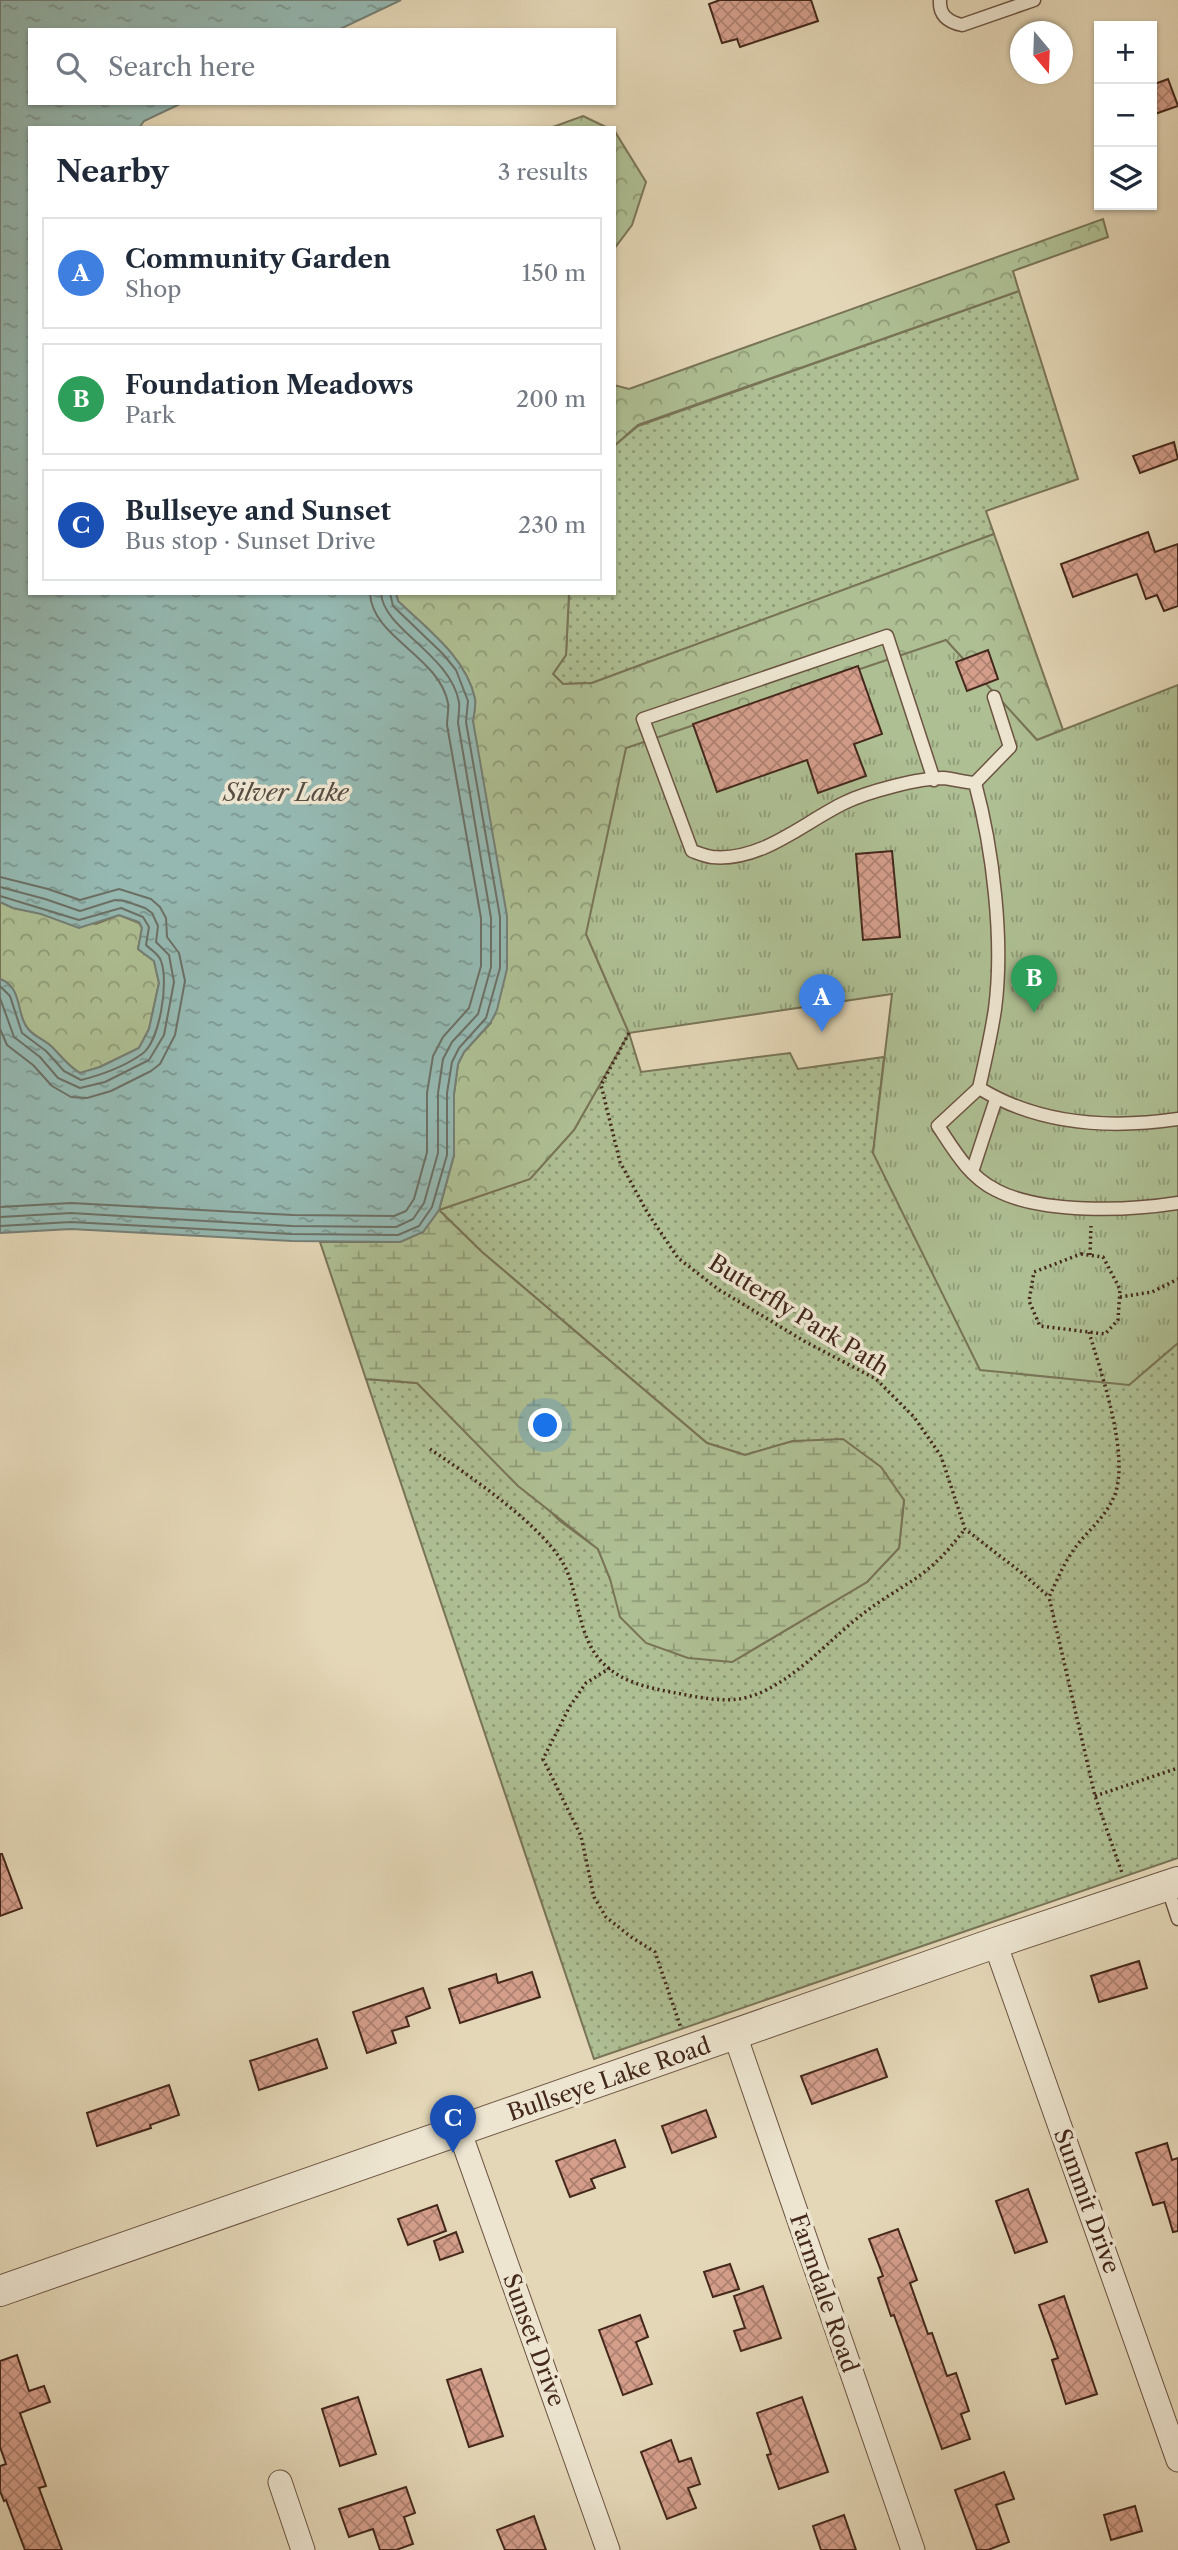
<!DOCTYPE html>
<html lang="en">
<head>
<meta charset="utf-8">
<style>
	:root { --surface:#fff; --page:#f2f2f3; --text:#1f2937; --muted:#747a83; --line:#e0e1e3; --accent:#1a73e8 }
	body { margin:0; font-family:"Libre Caslon Text",serif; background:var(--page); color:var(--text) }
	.controls { position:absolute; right:21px; top:21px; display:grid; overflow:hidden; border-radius:0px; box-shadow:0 2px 5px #0004 }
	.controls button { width:63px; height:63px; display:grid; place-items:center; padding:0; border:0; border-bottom:2px solid var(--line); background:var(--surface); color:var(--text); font:35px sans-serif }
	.compass { position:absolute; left:1010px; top:21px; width:63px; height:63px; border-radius:50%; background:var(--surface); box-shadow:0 2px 5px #0004; rotate:161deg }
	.you { position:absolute; left:546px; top:1426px; width:24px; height:24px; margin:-18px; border:5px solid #fff; border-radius:50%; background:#1a73e8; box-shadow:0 0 0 10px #1a73e833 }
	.badge { display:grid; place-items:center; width:46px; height:46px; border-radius:50%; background:var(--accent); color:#fff; font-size:23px; font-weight:700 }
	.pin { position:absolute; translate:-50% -58px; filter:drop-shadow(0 2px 4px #0008) }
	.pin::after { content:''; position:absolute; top:37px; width:24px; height:21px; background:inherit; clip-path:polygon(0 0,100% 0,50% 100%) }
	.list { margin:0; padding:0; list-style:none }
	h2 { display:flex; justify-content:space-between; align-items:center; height:91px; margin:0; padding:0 28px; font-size:30px }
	h2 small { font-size:23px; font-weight:400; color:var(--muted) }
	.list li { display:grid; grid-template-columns:46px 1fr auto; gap:21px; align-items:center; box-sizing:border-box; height:112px; margin:0 14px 14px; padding:0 14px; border:2px solid var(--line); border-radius:0px }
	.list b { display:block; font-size:26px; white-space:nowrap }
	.list p { margin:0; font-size:23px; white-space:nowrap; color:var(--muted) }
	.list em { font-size:23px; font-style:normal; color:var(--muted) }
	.icon { flex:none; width:38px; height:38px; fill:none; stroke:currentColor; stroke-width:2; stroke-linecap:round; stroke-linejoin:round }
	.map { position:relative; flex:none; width:1178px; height:2550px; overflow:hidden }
	.search { position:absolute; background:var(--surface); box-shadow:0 2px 5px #0004; left:28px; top:28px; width:588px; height:77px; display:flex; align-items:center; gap:18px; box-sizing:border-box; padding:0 24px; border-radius:0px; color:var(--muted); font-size:26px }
	.panel { position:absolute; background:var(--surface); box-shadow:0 2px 5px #0004; left:28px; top:126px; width:588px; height:469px; border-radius:0px }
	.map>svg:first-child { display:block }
</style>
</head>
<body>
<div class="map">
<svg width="1178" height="2550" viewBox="0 0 1178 2550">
	<defs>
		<pattern id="grass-dots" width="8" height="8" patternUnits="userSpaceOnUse" patternTransform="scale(1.75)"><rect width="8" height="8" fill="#aebf93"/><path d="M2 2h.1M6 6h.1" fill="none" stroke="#8f9b77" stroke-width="1.8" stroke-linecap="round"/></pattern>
		<pattern id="forest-crowns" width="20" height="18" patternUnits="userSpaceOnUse" patternTransform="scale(1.75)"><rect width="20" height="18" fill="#aebf93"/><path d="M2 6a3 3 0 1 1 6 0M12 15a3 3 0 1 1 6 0" fill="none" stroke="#8f9b77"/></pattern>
		<pattern id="wetland-marsh" width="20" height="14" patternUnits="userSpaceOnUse" patternTransform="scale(1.75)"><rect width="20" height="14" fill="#aebf93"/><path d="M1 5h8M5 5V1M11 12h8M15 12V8" fill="none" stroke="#8f9b77"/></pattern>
		<pattern id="park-tufts" width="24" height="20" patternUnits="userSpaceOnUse" patternTransform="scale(1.75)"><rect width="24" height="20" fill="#aebf93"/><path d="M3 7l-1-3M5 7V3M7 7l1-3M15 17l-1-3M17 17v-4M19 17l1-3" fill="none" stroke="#8f9b77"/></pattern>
		<pattern id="water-ripples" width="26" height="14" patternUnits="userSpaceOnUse" patternTransform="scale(1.75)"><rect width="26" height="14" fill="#95b9b2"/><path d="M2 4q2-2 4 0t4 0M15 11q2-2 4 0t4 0" fill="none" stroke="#7b9690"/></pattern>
		<pattern id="building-cross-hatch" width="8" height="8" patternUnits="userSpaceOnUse" patternTransform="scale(1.75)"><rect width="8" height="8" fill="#d49e8b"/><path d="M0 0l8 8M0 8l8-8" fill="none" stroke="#ae8171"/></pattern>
	</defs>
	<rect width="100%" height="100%" fill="#e4d7b7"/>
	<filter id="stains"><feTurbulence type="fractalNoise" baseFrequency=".00286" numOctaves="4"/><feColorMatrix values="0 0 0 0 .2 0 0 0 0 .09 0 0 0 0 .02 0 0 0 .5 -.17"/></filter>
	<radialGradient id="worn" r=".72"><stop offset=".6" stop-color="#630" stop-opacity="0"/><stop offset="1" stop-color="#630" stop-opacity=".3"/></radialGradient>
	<g fill="url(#grass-dots)" stroke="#797457" stroke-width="2">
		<path d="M1019,291L1078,479L986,511L994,534L592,683L563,684L553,674L566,655L569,593H614V446L638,426Z"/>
		<path d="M629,1033L641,1072L790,1053L798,1069L884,1057L873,1153L1129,1385L1178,1343V1858L594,2059L366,1379L417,1383L560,1521L598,1549L610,1579L732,1662L867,1582L899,1548L904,1500L793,1441L745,1455L707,1443L482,1252L439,1210L530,1179L574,1130Z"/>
	</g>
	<g fill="url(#forest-crowns)" stroke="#797457" stroke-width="2">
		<path d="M583,116L608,128H550Z"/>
		<path d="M614,130L646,182L632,225L614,249Z"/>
		<path d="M1103,219L1108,237L1013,271L1019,291L638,425L614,446V385L629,389Z"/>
		<path d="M994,534L1063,730L1037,740L946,640L586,934L629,1033L574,1130L530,1179L439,1210L454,1155V1094L458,1064L464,1052L491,1023L473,721C474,714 476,705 475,699C466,657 427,629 398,601L396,593H569L566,655L553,674L563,684L592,683Z"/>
		<path d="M0,902L13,908L96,924L119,915L139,923L142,928L138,949L154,961L159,983L149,1029L139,1048L100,1067L80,1073C68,1066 62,1057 52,1047C45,1040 35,1037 29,1030C15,1015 23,988 0,979Z"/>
	</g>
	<path fill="url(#wetland-marsh)" stroke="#797457" stroke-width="2" d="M439,1210L482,1252L707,1443L745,1455L793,1441L843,1439L881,1467L904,1500L899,1548L867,1582L732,1662L688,1658L646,1643L620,1617L610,1579L598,1549L518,1486L417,1383L366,1379L320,1242H400L423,1232Z"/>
	<path fill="url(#park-tufts)" stroke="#797457" stroke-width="2" d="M946,640L1037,740L1178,685V1343L1129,1385L980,1370L873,1153L892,994L629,1033L586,934L626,748Z"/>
	<path fill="url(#water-ripples)" stroke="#757f76" stroke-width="2" d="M0,0H401L338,30H30V103H182L144,121L139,128H30V593H396L398,601C427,629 466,657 475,699C476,705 474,714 473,721L507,916V969L497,1010L491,1022L464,1052L458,1064L454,1094V1155L439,1210L423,1232L400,1242L292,1241L71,1229L0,1233V979C24,988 15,1015 29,1030C35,1037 45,1040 52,1047C62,1057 68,1066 80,1073L100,1067L139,1048L149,1029L159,983L154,961L138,949L142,928L139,922L119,915L79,928L41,914L13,908L0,902Z"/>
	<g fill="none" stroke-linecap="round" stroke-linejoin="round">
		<g stroke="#6c7066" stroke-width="2">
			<path d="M0,877L48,889L80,900L119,889L151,899L160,907L166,918L167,937L179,953L185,981L175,1035L160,1064L151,1071L111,1091L87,1098L71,1097L52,1086L33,1065L7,1045L0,1029"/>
			<path d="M0,887L45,899L80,911L115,900L125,901L145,908L152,913L158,926L156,942L169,955L174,982L164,1035L149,1060L105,1082L80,1088L58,1078L40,1057L14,1037L0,998"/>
			<path d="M0,896L79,920L121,908L143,917L149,927L146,945C151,950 159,954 161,961C169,981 160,1041 142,1054C125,1066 101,1075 81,1080L64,1071L46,1051L22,1033L10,996L0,986"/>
			<path d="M0,1207L71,1203L293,1215L394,1216L406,1211L414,1199L427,1152V1093L433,1056L443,1037L469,1008L481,966V918L447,725C447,718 449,710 448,703C439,656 372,638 370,593"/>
			<path d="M0,1217L71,1213L292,1226L396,1227L413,1219L424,1203L438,1153V1093L443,1059L452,1042L478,1014L491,967V918L458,723C458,717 460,708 459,702C450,654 383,629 381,593"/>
			<path d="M0,1226L71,1222L292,1234L398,1235L419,1226L432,1207L447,1155V1093L452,1062L459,1048L486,1018L500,968V917L466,722L468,701L456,670L443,654L393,606L390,593"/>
		</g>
	</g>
	<g fill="url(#building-cross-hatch)" stroke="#44281b" stroke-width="2">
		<path d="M720,0H811L818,21L740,47L737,39L722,43L709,4Z"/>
		<path d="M1168,79L1178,106L1152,115V85Z"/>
		<path d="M1174,442L1178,459L1140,473L1133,456Z"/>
		<path d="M1148,532L1155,552L1178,544V606L1164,611L1157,595L1146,599L1137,574L1073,597L1061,564Z"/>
		<path d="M988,650L998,679L967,691L956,662Z"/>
		<path d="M858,666L882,734L854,744L866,776L818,793L807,760L717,792L693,724Z"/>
		<path d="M892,851L900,937L863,940L856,854Z"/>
		<path d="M0,1854H2L22,1908L0,1916Z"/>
		<path d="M1139,1961L1147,1988L1099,2002L1091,1976Z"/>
		<path d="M532,1972L540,1997L460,2023L449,1989L496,1974L498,1983Z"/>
		<path d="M423,1988L430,2008L406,2017L409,2026L392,2031L396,2043L367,2053L353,2012Z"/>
		<path d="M317,2039L327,2068L259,2090L250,2061Z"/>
		<path d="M877,2049L887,2077L812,2104L801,2076Z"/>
		<path d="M169,2085L179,2115L150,2125L151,2128L97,2146L87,2113Z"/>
		<path d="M706,2110L716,2137L672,2153L662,2126Z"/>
		<path d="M615,2140L625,2167L591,2179L595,2188L570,2197L556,2161Z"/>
		<path d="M1167,2143L1172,2160L1178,2158V2231L1173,2232L1164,2202L1153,2205L1136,2153Z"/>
		<path d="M1028,2189L1047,2242L1015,2253L996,2201Z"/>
		<path d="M437,2205L446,2231L408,2245L398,2219Z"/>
		<path d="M898,2229L917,2280L910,2283L928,2334L932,2333L947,2376L956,2373L969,2411L961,2414L970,2439L942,2449L894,2315L891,2316L878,2278L883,2276L869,2239Z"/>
		<path d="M456,2232L463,2252L440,2260L434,2241Z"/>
		<path d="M730,2264L739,2289L713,2297L704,2272Z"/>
		<path d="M763,2286L781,2338L741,2351L734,2331L745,2328L734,2296Z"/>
		<path d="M1064,2296L1097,2394L1066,2404L1052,2360L1058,2358L1039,2305Z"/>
		<path d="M640,2315L648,2337L636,2342L652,2384L623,2395L599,2330Z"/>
		<path d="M17,2355L29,2391L44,2386L50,2402L20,2413L46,2486L39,2488L62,2550H25L6,2500L4,2501L0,2491V2466L6,2464L0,2447V2361Z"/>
		<path d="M481,2369L503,2436L469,2447L447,2380Z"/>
		<path d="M358,2397L376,2454L340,2466L322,2409Z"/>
		<path d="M802,2397L828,2472L779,2489L767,2455L771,2454L757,2413Z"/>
		<path d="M671,2440L679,2462L691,2458L700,2484L688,2488L696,2508L667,2519L641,2452Z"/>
		<path d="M1004,2472L1014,2499L996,2505L1009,2542L988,2550H977L955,2490Z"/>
		<path d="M406,2487L415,2513L404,2517L413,2544L396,2550H380L373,2529L349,2537L339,2509Z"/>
		<path d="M1135,2506L1142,2531L1111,2540L1104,2515Z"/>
		<path d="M844,2515L856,2550H821L813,2526Z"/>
		<path d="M534,2516L546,2550H505L497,2530Z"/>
	</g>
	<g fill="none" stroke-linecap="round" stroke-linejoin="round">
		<defs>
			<g id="service">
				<path d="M940,0C939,15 948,22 962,25L1034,0"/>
				<path d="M934,780L887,636L643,719L692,851C698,853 705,856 712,857C761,862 803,823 844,803C866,792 919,778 943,778C953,779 964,782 975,783C993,849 1004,941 995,1009C991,1036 985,1062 979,1088C1039,1125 1110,1129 1178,1119"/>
				<path d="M975,783L1010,747L994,697"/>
				<path d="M979,1088L938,1126C954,1150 969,1177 996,1190C1041,1214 1128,1211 1178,1203"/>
				<path d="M972,1172L996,1099"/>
				<path d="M1167,1886L1178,1919"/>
			</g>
			<g id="minor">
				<path d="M995,1943L1178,2460"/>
				<path d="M735,2035L913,2550"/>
				<path d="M459,2130L608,2550"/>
				<path d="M280,2482L303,2550"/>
			</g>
			<path id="tertiary" d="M0,2291L995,1943L1178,1882"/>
		</defs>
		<use href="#service" stroke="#6c5442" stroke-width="15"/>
		<use href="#minor" stroke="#6c5442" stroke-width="25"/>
		<use href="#tertiary" stroke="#6c5442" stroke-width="32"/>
		<g stroke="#44281b" stroke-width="3.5" stroke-dasharray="2 3.5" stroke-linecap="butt">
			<path d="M629,1033L601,1085L620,1162L647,1212L678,1258L718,1289L804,1341L876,1379L914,1417L941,1456L965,1529L1022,1573L1049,1597"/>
			<path d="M1081,1254L1103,1257L1120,1289L1118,1320L1105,1334L1040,1326L1029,1301L1034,1272Z"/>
			<path d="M1090,1255L1091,1226"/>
			<path d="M1120,1297L1152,1292L1178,1279"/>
			<path d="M1089,1332C1101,1373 1132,1460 1113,1499C1103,1521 1083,1534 1071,1554C1062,1567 1056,1583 1049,1597L1095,1796L1122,1873"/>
			<path d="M430,1449C468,1475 549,1529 567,1571C579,1600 579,1636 600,1660C619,1681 644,1687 671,1692C693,1696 716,1702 739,1699C788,1691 829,1638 868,1610C890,1593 917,1581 937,1561C947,1552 956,1540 965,1529"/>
			<path d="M610,1668L586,1683L570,1706L543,1759L581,1836L594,1897L606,1917L631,1937L655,1952L681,2028"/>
			<path d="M1095,1796L1178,1768"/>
		</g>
		<use href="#service" stroke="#ede5d0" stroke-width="12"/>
		<use href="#minor" stroke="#ede5d0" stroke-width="23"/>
		<use href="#tertiary" stroke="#ede5d0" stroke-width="30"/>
	</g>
	<g text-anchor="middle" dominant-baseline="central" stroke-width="7" stroke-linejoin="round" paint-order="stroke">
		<g font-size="23" fill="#44281b" stroke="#ede5d0">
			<text transform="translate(799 1315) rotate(32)">Butterfly Park Path</text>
			<text transform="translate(609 2079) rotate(-19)">Bullseye Lake Road</text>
			<text transform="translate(1087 2201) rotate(70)">Summit Drive</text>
			<text transform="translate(824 2293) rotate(71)">Farmdale Road</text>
			<text transform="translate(534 2340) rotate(70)">Sunset Drive</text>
		</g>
		<g font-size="24" font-style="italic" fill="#584c41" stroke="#ede5d0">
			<text x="286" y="792">Silver Lake</text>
		</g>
	</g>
	<rect width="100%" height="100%" filter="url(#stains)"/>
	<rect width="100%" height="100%" fill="url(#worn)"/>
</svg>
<div class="controls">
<button>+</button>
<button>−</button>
<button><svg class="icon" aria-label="layers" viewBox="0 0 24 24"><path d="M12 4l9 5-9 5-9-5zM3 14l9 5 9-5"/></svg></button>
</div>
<svg class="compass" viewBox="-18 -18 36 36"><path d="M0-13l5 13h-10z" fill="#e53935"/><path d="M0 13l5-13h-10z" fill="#747a83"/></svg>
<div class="you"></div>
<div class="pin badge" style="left:822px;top:1032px;background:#3f7fe0">A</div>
<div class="pin badge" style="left:1034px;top:1013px;background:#2e9e5b">B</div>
<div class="pin badge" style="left:453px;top:2153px;background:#1a4fb4">C</div>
<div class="search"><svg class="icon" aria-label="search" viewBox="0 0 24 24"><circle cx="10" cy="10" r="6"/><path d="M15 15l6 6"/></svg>Search here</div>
<section class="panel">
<h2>Nearby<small>3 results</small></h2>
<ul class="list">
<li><span class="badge" style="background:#3f7fe0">A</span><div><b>Community Garden</b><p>Shop</p></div><em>150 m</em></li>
<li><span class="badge" style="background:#2e9e5b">B</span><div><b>Foundation Meadows</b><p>Park</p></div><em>200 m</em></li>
<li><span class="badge" style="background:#1a4fb4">C</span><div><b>Bullseye and Sunset</b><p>Bus stop · Sunset Drive</p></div><em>230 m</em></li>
</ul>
</section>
</div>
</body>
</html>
